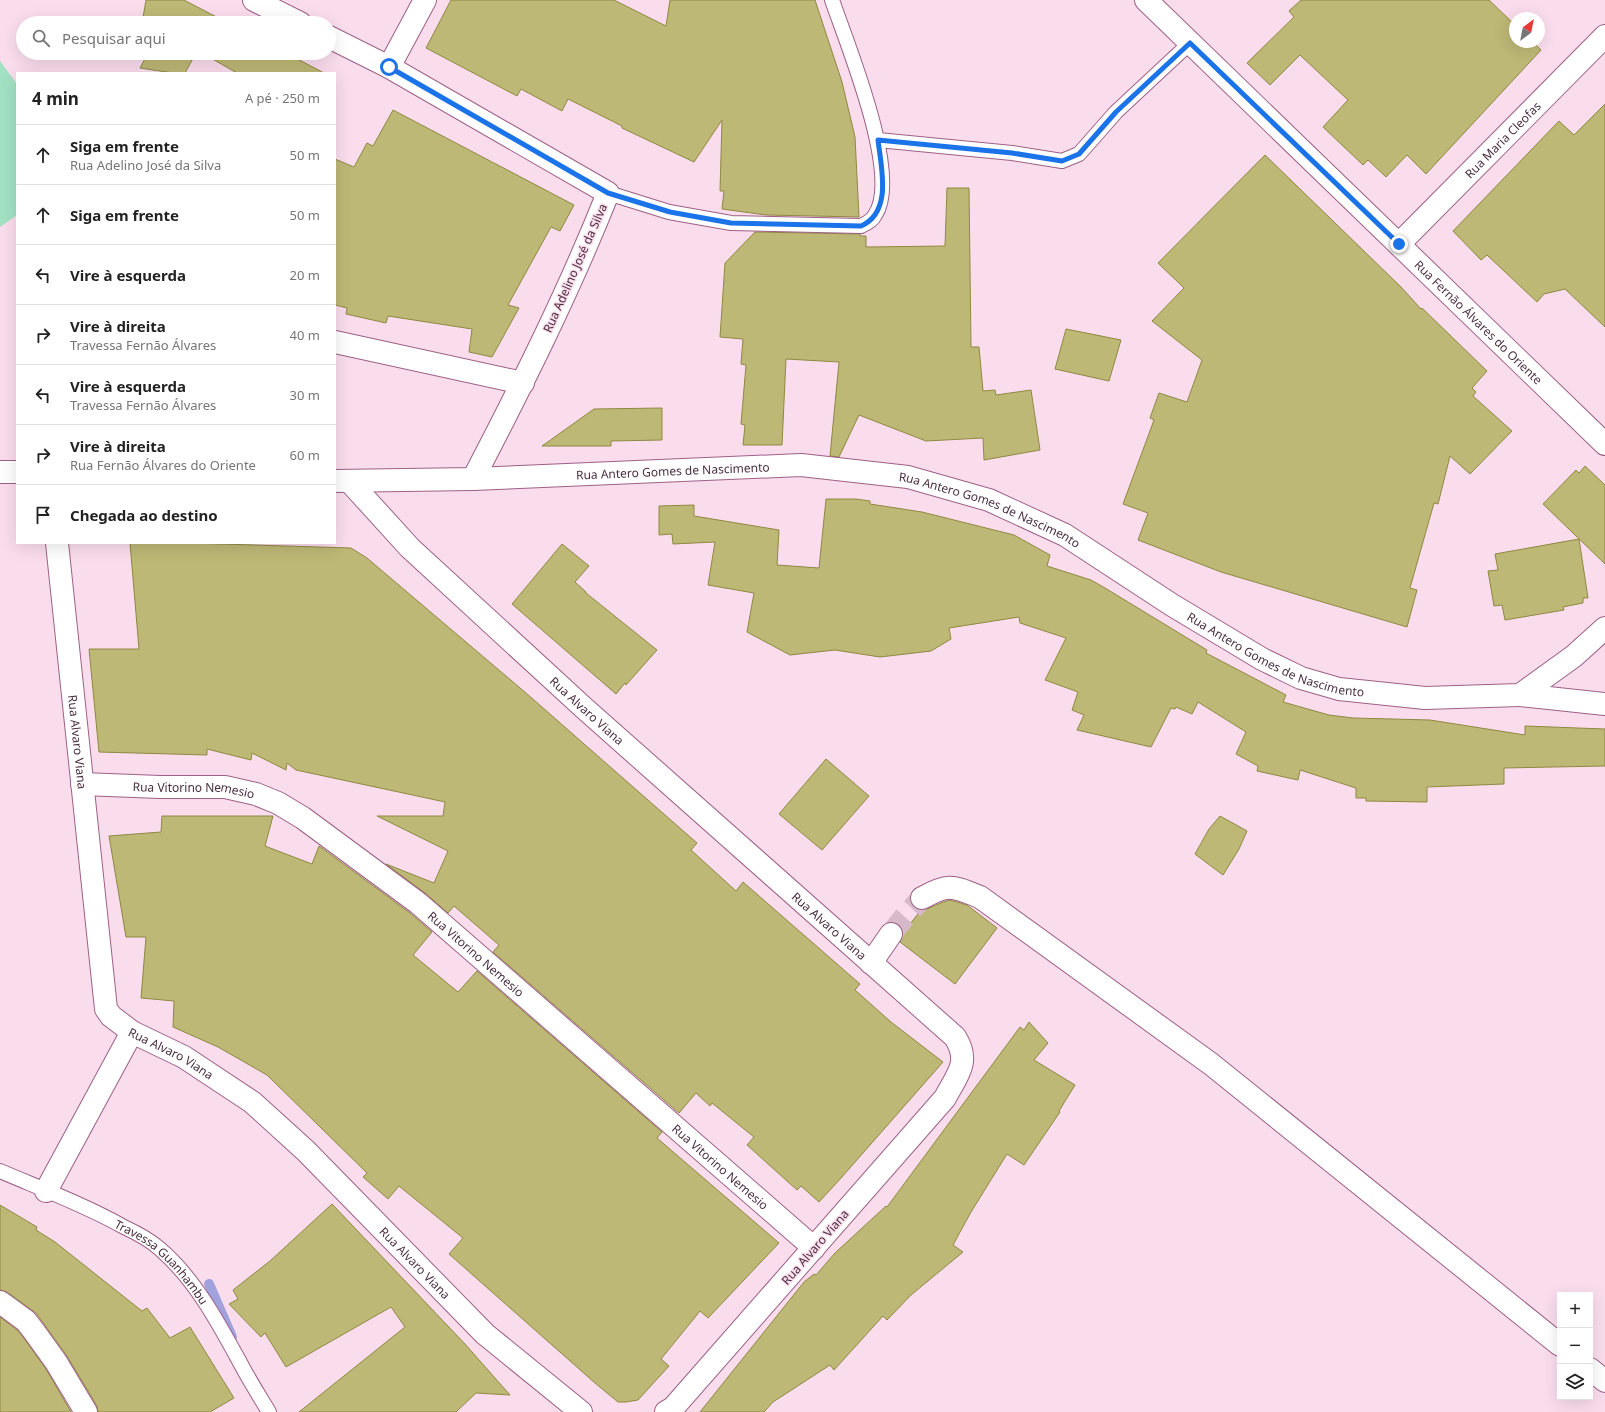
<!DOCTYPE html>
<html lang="pt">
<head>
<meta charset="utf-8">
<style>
	:root { --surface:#fff; --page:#f6f6f6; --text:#222; --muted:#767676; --line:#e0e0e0 }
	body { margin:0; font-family:"Noto Sans",sans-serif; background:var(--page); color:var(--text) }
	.controls { position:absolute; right:12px; bottom:12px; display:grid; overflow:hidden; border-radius:0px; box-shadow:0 4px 16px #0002 }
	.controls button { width:36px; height:36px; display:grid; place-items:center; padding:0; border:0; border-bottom:1px solid var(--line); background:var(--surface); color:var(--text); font:20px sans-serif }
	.compass { position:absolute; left:1509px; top:12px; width:36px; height:36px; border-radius:50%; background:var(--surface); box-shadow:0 4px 16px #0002; rotate:32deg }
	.stop { position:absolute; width:12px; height:12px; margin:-9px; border:3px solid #1a73e8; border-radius:50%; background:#fff }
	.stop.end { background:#1a73e8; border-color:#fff; box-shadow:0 1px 4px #0008 }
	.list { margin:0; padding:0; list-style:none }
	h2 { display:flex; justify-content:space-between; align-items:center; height:52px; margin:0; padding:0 16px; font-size:17px }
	h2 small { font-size:13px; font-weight:400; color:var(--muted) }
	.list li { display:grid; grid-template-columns:26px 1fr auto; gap:12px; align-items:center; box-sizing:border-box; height:60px; padding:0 16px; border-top:1px solid var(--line) }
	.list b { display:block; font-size:15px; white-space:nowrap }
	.list p { margin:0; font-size:13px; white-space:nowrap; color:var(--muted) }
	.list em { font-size:13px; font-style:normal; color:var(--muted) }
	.icon { flex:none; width:22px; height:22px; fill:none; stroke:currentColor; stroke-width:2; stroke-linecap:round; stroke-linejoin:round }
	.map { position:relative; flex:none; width:1605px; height:1412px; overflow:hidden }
	.search { position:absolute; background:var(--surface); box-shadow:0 4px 16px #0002; left:16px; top:16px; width:320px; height:44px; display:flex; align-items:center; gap:10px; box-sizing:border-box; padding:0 14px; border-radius:22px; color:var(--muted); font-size:15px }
	.panel { position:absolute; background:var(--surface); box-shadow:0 4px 16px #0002; left:16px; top:72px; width:320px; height:472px; border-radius:0px }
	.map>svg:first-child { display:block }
</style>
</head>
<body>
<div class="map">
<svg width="1605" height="1412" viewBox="0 0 1605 1412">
	<rect width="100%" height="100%" fill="#fadded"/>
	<path fill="#a3e1c3" d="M0,61L17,84V215L0,227Z"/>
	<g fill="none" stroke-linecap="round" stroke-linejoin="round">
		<path stroke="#a1a2dd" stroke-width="10" d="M209,1284L232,1337"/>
	</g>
	<g fill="#beb876" stroke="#8f8841">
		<path d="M146,0H184L228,23H142Z"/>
		<path d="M451,0H614L666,26L670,0H815L842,82L855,137L859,217L766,215L722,209L724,191H720L722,120L694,162L622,128V126L568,99L562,111L521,89L517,96L426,48Z"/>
		<path d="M1301,0H1489L1515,25V42H1533L1541,50L1426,174L1407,155L1386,177L1368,160L1363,165L1323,127L1348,100L1300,55L1270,85L1247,63L1294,17L1289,11Z"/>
		<path d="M148,53H196L185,73H173L140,68Z"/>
		<path d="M202,53H286L324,73H237Z"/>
		<path d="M1605,104V327L1565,289L1544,294L1537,302L1487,255L1481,260L1453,231L1559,121L1574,135Z"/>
		<path d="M393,110L574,205L560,231L551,227L508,305L519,308L492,357L469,352L472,329L388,316L386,323L346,314L347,308L335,305V159L354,167L367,143L373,146Z"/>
		<path d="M1265,155L1401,287L1421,309L1422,308L1487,371L1472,388L1476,392L1473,396L1512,431L1470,474L1450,456L1438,504L1434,503L1410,588L1417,590L1407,627L1221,572L1138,540L1148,513L1123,504L1154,420L1150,418L1159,393L1187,402L1202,360L1152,321L1184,288L1158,263Z"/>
		<path d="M947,188H969L971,347H979L983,391L995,390L996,395L1031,390L1040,450L984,460L983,438L926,441L859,415L839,457L830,456L839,362L786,359L782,445H743L745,425L741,424L746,365L741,364L743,339L720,337L725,263L755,232L860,234V236H866V247L945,246Z"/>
		<path d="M1066,329L1121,340L1109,381L1055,369Z"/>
		<path d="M662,408V440L611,441V446H542L594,409Z"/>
		<path d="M1585,466L1605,485V564L1543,504L1576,470L1579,473Z"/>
		<path d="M826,499H856L870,501V504L922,512L1014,535L1050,555L1047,566L1091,580L1105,588L1207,650L1206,653L1286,695L1283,702L1329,715L1353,718L1430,720L1525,735V726L1605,729V766L1504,768V784L1427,787V802L1366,801V798H1356V788L1300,770L1298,780L1257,771L1258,766L1236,754L1246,732L1198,702L1192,714L1176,707L1175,709L1171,708L1151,747L1077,730L1084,715L1072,710L1078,692L1045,680L1066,638L1020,623L1019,617L949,628L951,639L931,651L880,657L835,650L790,655L747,632L754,593L708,585L715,542L673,544L672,534L659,535V506L694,505V516L779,530L777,565L819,568Z"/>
		<path d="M1579,539L1588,598H1583V603L1563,607L1564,610L1505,620L1502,605L1494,606L1488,571L1498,570L1495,554Z"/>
		<path d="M130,543H189L351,548L367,558L526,693L697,843L691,850L736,891L743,882L860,984L855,990L891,1022L943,1062L841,1178L819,1202L801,1186L797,1190L747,1145L754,1137L712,1103L710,1106L696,1093L679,1113L493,952L499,945L454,906L448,913L425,893L386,864L434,883L448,851L377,816H443L445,802L296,770L287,763L286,770L252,753L251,760L207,749V755L99,752L89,649H139Z"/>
		<path d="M562,544L589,566L575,582L586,592V593L657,650L626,685L625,683L616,694L512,604Z"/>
		<path d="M826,759L869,796L822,850L779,814Z"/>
		<path d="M162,816H273L265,846L312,864L319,846L410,913L432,932L413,955L458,992L477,971L662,1132L657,1138L779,1243L708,1318L700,1311L661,1359L669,1366L638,1400L626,1402H618L595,1383L449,1254L463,1238L399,1186L388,1199L363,1177L367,1173L267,1075L218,1047L173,1027L174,1001L141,998L146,937H126L109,836L161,832Z"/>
		<path d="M1220,816L1247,831L1239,849L1223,875L1195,854L1209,829Z"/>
		<path d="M950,900L967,905L997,928L955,984L900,942L903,933L921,910L927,909L943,902Z"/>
		<path d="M1029,1022L1048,1043L1034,1060L1075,1085L1059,1111L1060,1112L1024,1165L1007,1154L971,1212L953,1245L963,1252L911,1295L887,1320L883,1316L834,1370L830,1365L773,1402L764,1412H700L804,1282L814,1274L816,1275L835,1253L886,1206L887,1207L1020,1027L1024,1030Z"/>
		<path d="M332,1204L465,1344L510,1395L476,1393L456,1412H299L405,1327L391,1307L286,1367L265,1333L261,1337L229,1304L238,1299L233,1290L270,1261Z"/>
		<path d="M0,1205L37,1227L36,1230L55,1242L142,1311L147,1308L170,1338L190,1327L234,1398L210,1412H98L97,1406L67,1356L36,1313L7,1292L0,1290Z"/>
		<path d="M0,1317L17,1330L23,1337L46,1369L71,1412H0Z"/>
	</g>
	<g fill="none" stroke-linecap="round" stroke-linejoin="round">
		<path stroke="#d7baca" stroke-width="22" stroke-dasharray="22 11" stroke-linecap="butt" d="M891,934L902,920L922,898"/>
		<defs>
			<g id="service">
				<path d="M878,140L1012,153L1062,161L1079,154L1116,112L1190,43"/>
				<path d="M608,193L669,212L731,223L861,226C867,223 872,221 875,215C902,176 847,44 832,0"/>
				<path id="s1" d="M0,1171C42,1189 85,1205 124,1227C137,1233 150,1240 160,1249C197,1281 220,1326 243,1368C251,1383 260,1397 269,1412"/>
			</g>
			<g id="minor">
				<path d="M254,0L300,23"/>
				<path id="s2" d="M1146,0L1605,444"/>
				<path d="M329,37L389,67L608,193C569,291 522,385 473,479"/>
				<path d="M389,67L425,0"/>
				<path id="s3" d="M1399,244L1605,36"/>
				<path d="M335,342L523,383"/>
				<path id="s4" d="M349,481L410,548L584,708L955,1037C971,1062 957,1075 945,1098L673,1408L666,1412"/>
				<path id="s5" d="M57,543L106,1009L111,1016L132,1032L184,1057L252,1102L306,1151L485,1334L581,1412"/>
				<path d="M1520,695L1605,704"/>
				<path id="s6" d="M82,784L160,787H225L256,794L278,803L303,818L418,903L814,1248"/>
				<path d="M922,898C949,883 952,886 980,897L1211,1064L1560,1345"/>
				<path d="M871,963L891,934"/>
				<path d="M46,1191L132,1032"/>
				<path d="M0,1302L26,1321L33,1330L56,1362L86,1412"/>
				<path d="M1590,1369L1605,1381"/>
			</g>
			<g id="tertiary">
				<path d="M0,472H17"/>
				<path id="s7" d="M335,481L473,479L801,465L908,477L989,500L1065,535L1172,605L1262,659L1301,678L1339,689L1425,698L1520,695L1574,656L1605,628"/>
			</g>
		</defs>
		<use href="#service" stroke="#9d6085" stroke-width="16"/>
		<use href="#minor" stroke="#9d6085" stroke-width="24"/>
		<use href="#tertiary" stroke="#9d6085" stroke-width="24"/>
		<use href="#service" stroke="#fff" stroke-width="14"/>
		<use href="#minor" stroke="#fff" stroke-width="22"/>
		<use href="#tertiary" stroke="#fff" stroke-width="22"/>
	</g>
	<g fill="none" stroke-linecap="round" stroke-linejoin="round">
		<path stroke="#1a73e8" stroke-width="5" d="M389,67L608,193L670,212L731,223L861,226C893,212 881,167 878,140L1012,153L1062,161L1079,154L1116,112L1190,43L1399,244"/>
	</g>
	<g text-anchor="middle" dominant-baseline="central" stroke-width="3" stroke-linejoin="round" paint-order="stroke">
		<g font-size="12" fill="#4a2f3f" stroke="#fadded">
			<text stroke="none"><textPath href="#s3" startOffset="147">Rua Maria Cleofas</textPath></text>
			<text transform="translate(575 268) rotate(-66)">Rua Adelino José da Silva</text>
			<text stroke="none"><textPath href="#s2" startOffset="463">Rua Fernão Álvares do Oriente</textPath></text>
			<text stroke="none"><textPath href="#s7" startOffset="338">Rua Antero Gomes de Nascimento</textPath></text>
			<text stroke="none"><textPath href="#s7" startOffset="662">Rua Antero Gomes de Nascimento</textPath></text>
			<text stroke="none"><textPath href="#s7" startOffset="986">Rua Antero Gomes de Nascimento</textPath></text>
			<text stroke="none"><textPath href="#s4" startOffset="331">Rua Alvaro Viana</textPath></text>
			<text stroke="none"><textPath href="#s5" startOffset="200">Rua Alvaro Viana</textPath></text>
			<text stroke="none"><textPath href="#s6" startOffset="112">Rua Vitorino Nemesio</textPath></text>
			<text stroke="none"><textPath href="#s4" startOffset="655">Rua Alvaro Viana</textPath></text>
			<text stroke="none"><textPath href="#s6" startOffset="448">Rua Vitorino Nemesio</textPath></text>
			<text stroke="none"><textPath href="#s5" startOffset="548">Rua Alvaro Viana</textPath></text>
			<text stroke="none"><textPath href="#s6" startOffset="772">Rua Vitorino Nemesio</textPath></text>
			<text transform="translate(815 1247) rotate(-49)">Rua Alvaro Viana</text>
			<text stroke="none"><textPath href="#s1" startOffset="188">Travessa Guanhambu</textPath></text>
			<text stroke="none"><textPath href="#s5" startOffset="872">Rua Alvaro Viana</textPath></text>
		</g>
	</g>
</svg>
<div class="controls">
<button>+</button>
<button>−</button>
<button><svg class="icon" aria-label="layers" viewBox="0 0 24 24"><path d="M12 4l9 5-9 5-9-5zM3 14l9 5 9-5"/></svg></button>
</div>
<svg class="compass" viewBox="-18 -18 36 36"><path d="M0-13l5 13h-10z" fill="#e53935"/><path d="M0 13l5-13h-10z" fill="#767676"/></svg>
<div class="stop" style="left:389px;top:67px"></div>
<div class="stop end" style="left:1399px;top:244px"></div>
<div class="search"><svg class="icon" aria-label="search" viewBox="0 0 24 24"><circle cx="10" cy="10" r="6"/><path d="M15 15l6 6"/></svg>Pesquisar aqui</div>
<section class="panel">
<h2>4 min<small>A pé · 250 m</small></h2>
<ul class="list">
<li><svg class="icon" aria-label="ahead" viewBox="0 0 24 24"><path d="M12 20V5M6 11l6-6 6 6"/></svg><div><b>Siga em frente</b><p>Rua Adelino José da Silva</p></div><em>50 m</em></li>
<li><svg class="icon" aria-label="ahead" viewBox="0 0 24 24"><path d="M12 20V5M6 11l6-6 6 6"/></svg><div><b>Siga em frente</b></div><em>50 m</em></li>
<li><svg class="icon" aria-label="left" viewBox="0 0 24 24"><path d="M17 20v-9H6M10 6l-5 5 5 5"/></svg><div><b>Vire à esquerda</b></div><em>20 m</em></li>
<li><svg class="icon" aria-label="right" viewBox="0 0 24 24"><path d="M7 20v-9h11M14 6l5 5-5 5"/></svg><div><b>Vire à direita</b><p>Travessa Fernão Álvares</p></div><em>40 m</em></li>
<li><svg class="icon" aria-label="left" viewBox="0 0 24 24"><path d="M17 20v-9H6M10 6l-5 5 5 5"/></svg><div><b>Vire à esquerda</b><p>Travessa Fernão Álvares</p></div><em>30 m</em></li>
<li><svg class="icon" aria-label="right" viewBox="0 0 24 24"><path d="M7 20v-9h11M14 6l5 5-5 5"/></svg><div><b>Vire à direita</b><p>Rua Fernão Álvares do Oriente</p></div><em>60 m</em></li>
<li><svg class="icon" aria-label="arrive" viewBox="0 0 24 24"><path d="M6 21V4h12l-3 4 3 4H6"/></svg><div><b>Chegada ao destino</b></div></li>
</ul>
</section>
</div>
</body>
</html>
